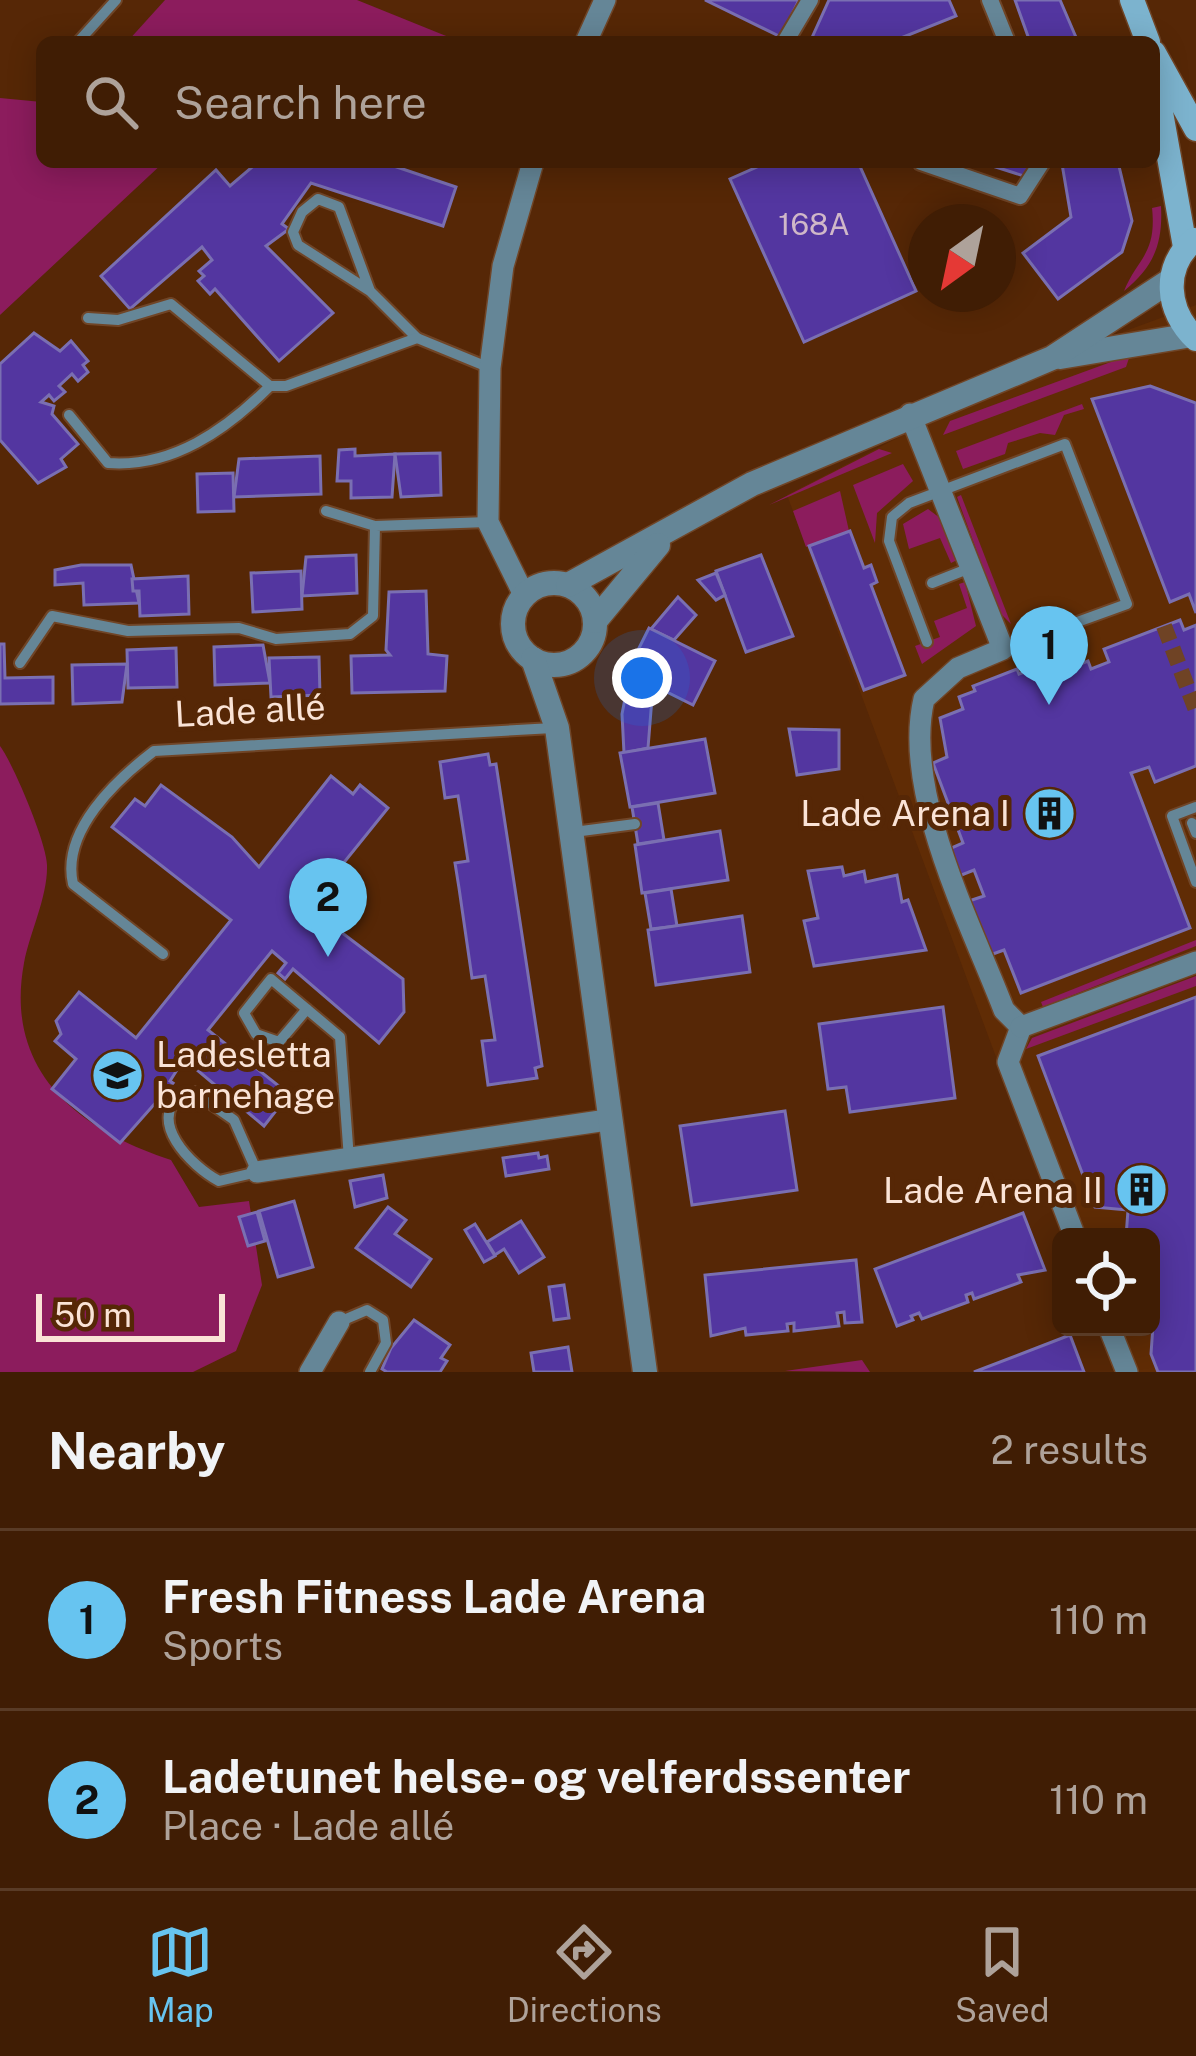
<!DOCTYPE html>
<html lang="en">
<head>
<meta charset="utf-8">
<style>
	:root { --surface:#401d04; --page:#47260e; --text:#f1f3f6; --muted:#aea29a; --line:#593b26; --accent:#67c4f0 }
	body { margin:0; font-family:"Public Sans",sans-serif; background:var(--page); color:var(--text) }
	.controls { position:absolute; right:36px; bottom:36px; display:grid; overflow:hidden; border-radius:18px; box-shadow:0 6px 30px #0003 }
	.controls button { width:108px; height:108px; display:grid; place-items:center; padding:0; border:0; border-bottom:3px solid var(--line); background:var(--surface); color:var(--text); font:60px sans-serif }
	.compass { position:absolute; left:908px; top:204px; width:108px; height:108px; border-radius:50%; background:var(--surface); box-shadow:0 6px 30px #0003; rotate:213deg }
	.scale { position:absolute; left:36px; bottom:30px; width:189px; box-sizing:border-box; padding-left:12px; border:6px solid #fae3d6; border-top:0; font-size:33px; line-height:42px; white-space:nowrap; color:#fae3d6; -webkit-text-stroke:9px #562706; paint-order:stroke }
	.you { position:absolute; left:642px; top:678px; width:42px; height:42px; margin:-30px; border:9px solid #fff; border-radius:50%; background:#1a73e8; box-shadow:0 0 0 18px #1a73e833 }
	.badge { display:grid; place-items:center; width:78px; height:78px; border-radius:50%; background:var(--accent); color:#111; font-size:39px; font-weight:700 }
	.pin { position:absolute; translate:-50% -99px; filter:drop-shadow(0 3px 6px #0008) }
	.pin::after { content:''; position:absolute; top:63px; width:42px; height:36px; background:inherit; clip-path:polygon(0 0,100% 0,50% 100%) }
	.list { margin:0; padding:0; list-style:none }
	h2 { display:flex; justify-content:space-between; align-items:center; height:156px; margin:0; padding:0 48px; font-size:51px }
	h2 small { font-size:39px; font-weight:400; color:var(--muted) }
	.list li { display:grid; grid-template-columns:78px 1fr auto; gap:36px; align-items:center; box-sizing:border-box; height:180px; padding:0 48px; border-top:3px solid var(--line) }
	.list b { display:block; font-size:45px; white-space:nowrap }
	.list p { margin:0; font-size:39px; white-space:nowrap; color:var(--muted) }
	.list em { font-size:39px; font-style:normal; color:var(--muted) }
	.icon { flex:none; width:66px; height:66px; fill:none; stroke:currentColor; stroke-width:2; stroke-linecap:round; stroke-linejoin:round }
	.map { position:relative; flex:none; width:1196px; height:1372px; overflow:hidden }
	.search { position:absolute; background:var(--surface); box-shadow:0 6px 30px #0003; left:36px; right:36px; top:36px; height:132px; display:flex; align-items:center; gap:30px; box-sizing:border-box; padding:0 42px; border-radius:18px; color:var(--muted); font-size:45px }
	.sheet { height:516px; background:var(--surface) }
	nav { display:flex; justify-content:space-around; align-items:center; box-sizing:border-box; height:168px; border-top:3px solid var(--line); background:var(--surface); font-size:33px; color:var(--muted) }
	nav a { display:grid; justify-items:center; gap:6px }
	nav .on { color:var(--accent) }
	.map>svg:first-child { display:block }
</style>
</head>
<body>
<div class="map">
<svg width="1196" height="1372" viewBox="0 0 1196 1372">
	<rect width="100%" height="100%" fill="#562706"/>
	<path fill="#602c05" d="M1196,305V1372H1114L1097,1327H1151V1237H1063L787,495L1052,358Z"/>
	<g fill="#8c1c5d">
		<path d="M165,0H357L461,42H127Z"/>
		<path d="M0,98L42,102V162H164L0,315Z"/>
		<path d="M1161,206C1163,243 1154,267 1124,291C1137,259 1157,254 1152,208Z"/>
		<path d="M1130,355L1126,367L943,435L950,421Z"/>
		<path d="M1082,404L1084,409L1064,415L1055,435L1040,433L1008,443L1005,454L963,469L956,451Z"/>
		<path d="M879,449L892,453L769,505Z"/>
		<path d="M903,464L913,481L877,513L875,543L853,485Z"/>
		<path d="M840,491L849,531L806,547L793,511Z"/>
		<path d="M961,495L1011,624L999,612L957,497Z"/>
		<path d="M928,509L940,518L957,560L951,563L940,538L909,549L903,524Z"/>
		<path d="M965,582L976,626L922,664L915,646L940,637L934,621L967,608L959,584Z"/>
		<path d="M0,746C13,763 47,844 47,865C48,896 30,932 24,963C4,1071 77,1129 171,1160L199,1207L249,1201L262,1285L236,1351L193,1372H0Z"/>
		<path d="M1196,940V946L1043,1007L1041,1002Z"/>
		<path d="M1196,976V986L1026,1049L1032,1038Z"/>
		<path d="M862,1360L870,1372L784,1371H785Z"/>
	</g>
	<g fill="#5336a0" stroke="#7a6fb2" stroke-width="3">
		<path d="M705,0H799L781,37Z"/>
		<path d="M829,0H949L956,16L891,42H810Z"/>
		<path d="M1015,0H1060L1078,42H1030Z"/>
		<path d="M258,162H382L456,187L443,226L311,183L282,224L289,229L266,246L333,313L279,361L215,289L210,294L198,281L204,276L199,271L212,260L202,247L130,309L101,276L216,170L230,186Z"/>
		<path d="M768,162H858L916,291L804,342L730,179Z"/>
		<path d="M980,162H1031L1027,177Z"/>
		<path d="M1118,162L1132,221L1122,252L1058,299L1023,253L1071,217L1062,164Z"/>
		<path d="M34,333L60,351L71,341L88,361L83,365L88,372L78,381L72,374L59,386L65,392L54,401L49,395L41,402L54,406L52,414L78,444L61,459L66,467L38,483L0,440V364Z"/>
		<path d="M1150,386L1196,403V613L1189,594L1170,602L1092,399Z"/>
		<path d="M355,449V456L395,454L392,497L351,498V481H337L339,450Z"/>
		<path d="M440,453L441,495L401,497L395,454Z"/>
		<path d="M320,456L321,494L234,497L239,459Z"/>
		<path d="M233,473L234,511L198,512L197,474Z"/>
		<path d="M850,531L864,568L871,565L877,582L871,585L905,675L864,690L809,546Z"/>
		<path d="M356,555L357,593L302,596L306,557Z"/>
		<path d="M761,555L793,636L746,652L716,571Z"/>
		<path d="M81,565H131L139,603L84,605L83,583L55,585V570Z"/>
		<path d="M301,571L302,609L253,612L251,573Z"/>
		<path d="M716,573L725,595L716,600L698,580Z"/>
		<path d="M188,576L189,614L140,616L139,591H133L132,579Z"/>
		<path d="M426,591L428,654L447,656L445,691L352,693L351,656L390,655L386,650L389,592Z"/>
		<path d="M678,597L696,615L674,640L651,629Z"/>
		<path d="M1180,620L1184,630L1196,625V766L1155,782L1149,767L1131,773L1190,928L1021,993L1004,950L990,955L969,901L984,896L974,870L959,876L949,849L963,843L933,763L947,757L940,718L963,709L959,697L975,691L973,686L1017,669L1019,674L1036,668L1040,680L1088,661L1091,669L1109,662L1104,649Z"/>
		<path d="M649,628L715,661L693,705L627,672Z"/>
		<path d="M0,644H4L5,678L53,677V703L0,704Z"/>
		<path d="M263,645L270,683L215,685L214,647Z"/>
		<path d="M176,648L177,687L128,688L127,650Z"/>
		<path d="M319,657L320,695L271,697L269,658Z"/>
		<path d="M127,664L122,702L73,704L72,665Z"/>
		<path d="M630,673L653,685L648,748L624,753L622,714Z"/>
		<path d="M789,729L839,730V769L797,775Z"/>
		<path d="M705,739L715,793L630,807L620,753Z"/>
		<path d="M488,754L490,765L496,764L542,1066L535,1068L537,1078L488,1085L482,1041L495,1040L485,976L472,978L459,888L455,863L468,861L458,796L445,798L440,762Z"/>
		<path d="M331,776L353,794L360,785L388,808L308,907L403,979L404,1012L379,1043L293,969L285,979L278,973L286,963L272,951L208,1030L289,1094L264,1126L184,1059L170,1081L173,1083L120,1143L52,1089L76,1059L55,1041L61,1034L56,1021L79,992L136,1038L231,920L112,827L135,799L145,806L161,785L232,837L259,867Z"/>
		<path d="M658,803L664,840L638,844L632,807Z"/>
		<path d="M720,831L728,880L642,893L635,845Z"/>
		<path d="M842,867L844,876L864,871L866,882L897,875L902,902L908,900L926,950L814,966L804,921L818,918L808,871Z"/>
		<path d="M671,889L677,926L651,929L645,893Z"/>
		<path d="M742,916L750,972L656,985L648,930Z"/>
		<path d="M1196,997V1372H1158L1151,1354L1156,1283H1151V1237H1126L1128,1210L1095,1207L1038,1056Z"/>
		<path d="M943,1007L955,1098L850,1112L846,1087L828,1089L819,1024Z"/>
		<path d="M785,1111L797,1190L692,1205L680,1126Z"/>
		<path d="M538,1153L539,1158L547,1156L549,1169L506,1176L503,1158Z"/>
		<path d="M383,1175L387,1198L355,1207L350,1181Z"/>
		<path d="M294,1201L313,1267L278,1277L259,1211Z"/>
		<path d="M388,1207L406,1220L395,1234L431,1259L411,1287L356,1248Z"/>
		<path d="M257,1212L265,1241L248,1246L239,1217Z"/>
		<path d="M1023,1213L1045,1270L1018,1275L1021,1282L974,1299L972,1293L966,1295L968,1302L922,1319L919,1313L911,1316L913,1320L897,1326L875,1269Z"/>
		<path d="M521,1221L544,1257L519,1273L504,1249L495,1255L487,1242Z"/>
		<path d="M475,1224L495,1256L484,1262L465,1230Z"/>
		<path d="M856,1260L862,1322L845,1323L844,1312L837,1313L839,1326L794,1331V1323L787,1324L788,1331L746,1335L745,1328L711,1336L705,1275Z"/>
		<path d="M564,1285L569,1318L554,1320L549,1287Z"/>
		<path d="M414,1320L450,1345L441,1358L447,1361L440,1372H387L382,1369L391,1348Z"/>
		<path d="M1070,1335L1084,1372H974Z"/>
		<path d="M568,1347L572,1372H534L531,1353Z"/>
	</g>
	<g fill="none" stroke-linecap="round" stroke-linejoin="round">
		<path stroke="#6f4325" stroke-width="16" stroke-dasharray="16 8" stroke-linecap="butt" d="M1164,626L1196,710"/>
		<defs>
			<g id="service">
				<path d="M78,42L116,0"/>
				<path d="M370,291L339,207L318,199L302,212L293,232L298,245L370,291L417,338L490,368"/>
				<path d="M88,318L118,320L171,304L270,386"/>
				<path d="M69,415L108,463C172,468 226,430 270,386H286L417,338"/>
				<path d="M326,511L375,526"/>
				<path d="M932,583L970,568"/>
				<path d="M927,642L889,541L892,517L909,503L1065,444L1127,604L1003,649"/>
				<path d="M20,663L52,616L128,631L239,628L276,639L350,634L373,616L375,526L488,522"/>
				<path d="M1196,807L1172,816L1196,882"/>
				<path d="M1192,823L1196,833"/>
				<path d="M574,832L635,824"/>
				<path d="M163,954L73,884C61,831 116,780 154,751L553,728"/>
				<path d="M307,1009L279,1042L256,1034L244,1013L271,979L340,1037L349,1159"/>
				<path d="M194,1092L234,1120L257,1172L219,1181C191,1166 145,1120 183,1093Z"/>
				<path d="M339,1322L367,1310L383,1320L386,1343L370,1372"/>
			</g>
			<g id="pedestrian">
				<path d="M990,0L1007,42"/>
				<path d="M785,42L810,0"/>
				<path d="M921,162L1020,196L1042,162"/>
			</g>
			<g id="minor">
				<path d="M586,42L605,0"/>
				<path d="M910,414L1003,649L958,668L924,699C902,792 971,924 1004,1010L1021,1027"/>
				<path d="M524,595L488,522L490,368L503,266L533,162"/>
				<path d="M1021,1027L1008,1062L1075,1237"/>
				<path d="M1021,1027L1196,962"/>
				<path d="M257,1172L607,1120"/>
				<path d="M1109,1327L1127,1372"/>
				<path d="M310,1372L339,1322"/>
			</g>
			<g id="tertiary">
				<path d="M1060,357L1192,335"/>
				<circle cx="554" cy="624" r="41"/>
				<path d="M568,585L752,484L1052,358L1171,280"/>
				<path d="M595,621L658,545"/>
				<path d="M533,659L557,728L645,1372"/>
			</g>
			<g id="secondary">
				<path d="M1132,0L1148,42"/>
				<path d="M1154,53L1196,129"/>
				<path d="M1154,73L1185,247"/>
				<path d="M1194,240C1162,267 1166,311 1196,339"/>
			</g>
		</defs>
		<use href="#service" stroke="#704527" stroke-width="14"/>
		<use href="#pedestrian" stroke="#704527" stroke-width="20"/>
		<use href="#minor" stroke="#704527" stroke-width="24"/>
		<use href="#tertiary" stroke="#704527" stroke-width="27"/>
		<use href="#secondary" stroke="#704527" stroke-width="27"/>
		<use href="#service" stroke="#658697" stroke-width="10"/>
		<use href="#pedestrian" stroke="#658697" stroke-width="16"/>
		<use href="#minor" stroke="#658697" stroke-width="21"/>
		<use href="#tertiary" stroke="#658697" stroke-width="24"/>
		<use href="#secondary" stroke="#7cb3ce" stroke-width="24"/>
	</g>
	<defs>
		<symbol id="building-disc" viewBox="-11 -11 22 22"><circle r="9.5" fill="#67c4f0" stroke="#562706"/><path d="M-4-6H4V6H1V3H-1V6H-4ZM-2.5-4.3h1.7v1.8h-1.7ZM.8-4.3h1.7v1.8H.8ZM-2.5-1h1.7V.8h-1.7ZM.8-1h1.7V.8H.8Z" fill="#111"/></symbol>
		<symbol id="school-disc" viewBox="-11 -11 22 22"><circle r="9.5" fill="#67c4f0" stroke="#562706"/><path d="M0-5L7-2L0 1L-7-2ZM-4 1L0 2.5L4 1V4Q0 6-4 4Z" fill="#111"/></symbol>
	</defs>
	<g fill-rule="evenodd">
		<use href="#building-disc" x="1020" y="784" width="59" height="59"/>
		<use href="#school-disc" x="88" y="1046" width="59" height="59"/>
		<use href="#building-disc" x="1112" y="1160" width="59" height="59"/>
	</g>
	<g text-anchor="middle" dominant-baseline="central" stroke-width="10" stroke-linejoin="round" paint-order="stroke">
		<g font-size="30" fill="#d0b8c8">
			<text x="814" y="224">168A</text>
		</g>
		<g font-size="36" fill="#fae3d6" stroke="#562706">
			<text transform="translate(250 710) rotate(-3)">Lade allé</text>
		</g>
		<g font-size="36" fill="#fae3d6" stroke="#562706" text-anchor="end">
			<text x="1010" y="813">Lade Arena I</text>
			<text x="156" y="1054" text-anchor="start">Ladesletta<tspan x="156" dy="41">barnehage</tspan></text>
			<text x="1103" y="1190">Lade Arena II</text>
		</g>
	</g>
</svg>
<div class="controls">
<button><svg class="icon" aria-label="locate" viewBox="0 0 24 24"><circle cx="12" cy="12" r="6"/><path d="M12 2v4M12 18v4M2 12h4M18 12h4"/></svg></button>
</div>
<svg class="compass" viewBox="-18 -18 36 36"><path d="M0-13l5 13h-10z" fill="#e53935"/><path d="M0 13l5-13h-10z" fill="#aea29a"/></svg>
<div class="scale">50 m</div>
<div class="you"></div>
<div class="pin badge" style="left:1049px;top:705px">1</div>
<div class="pin badge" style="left:328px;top:957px">2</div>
<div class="search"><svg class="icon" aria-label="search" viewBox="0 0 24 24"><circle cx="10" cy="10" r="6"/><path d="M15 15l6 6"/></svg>Search here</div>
</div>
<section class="sheet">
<h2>Nearby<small>2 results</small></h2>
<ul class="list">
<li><span class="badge">1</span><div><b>Fresh Fitness Lade Arena</b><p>Sports</p></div><em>110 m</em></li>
<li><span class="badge">2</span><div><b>Ladetunet helse- og velferdssenter</b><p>Place · Lade allé</p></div><em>110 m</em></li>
</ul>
</section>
<nav>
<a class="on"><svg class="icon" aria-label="map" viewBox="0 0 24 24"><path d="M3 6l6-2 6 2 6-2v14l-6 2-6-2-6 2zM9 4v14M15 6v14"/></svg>Map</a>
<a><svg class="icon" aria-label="directions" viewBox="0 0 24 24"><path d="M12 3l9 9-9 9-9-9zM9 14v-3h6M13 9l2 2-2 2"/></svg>Directions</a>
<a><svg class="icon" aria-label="saved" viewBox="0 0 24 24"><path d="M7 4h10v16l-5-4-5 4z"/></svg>Saved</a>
</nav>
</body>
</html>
